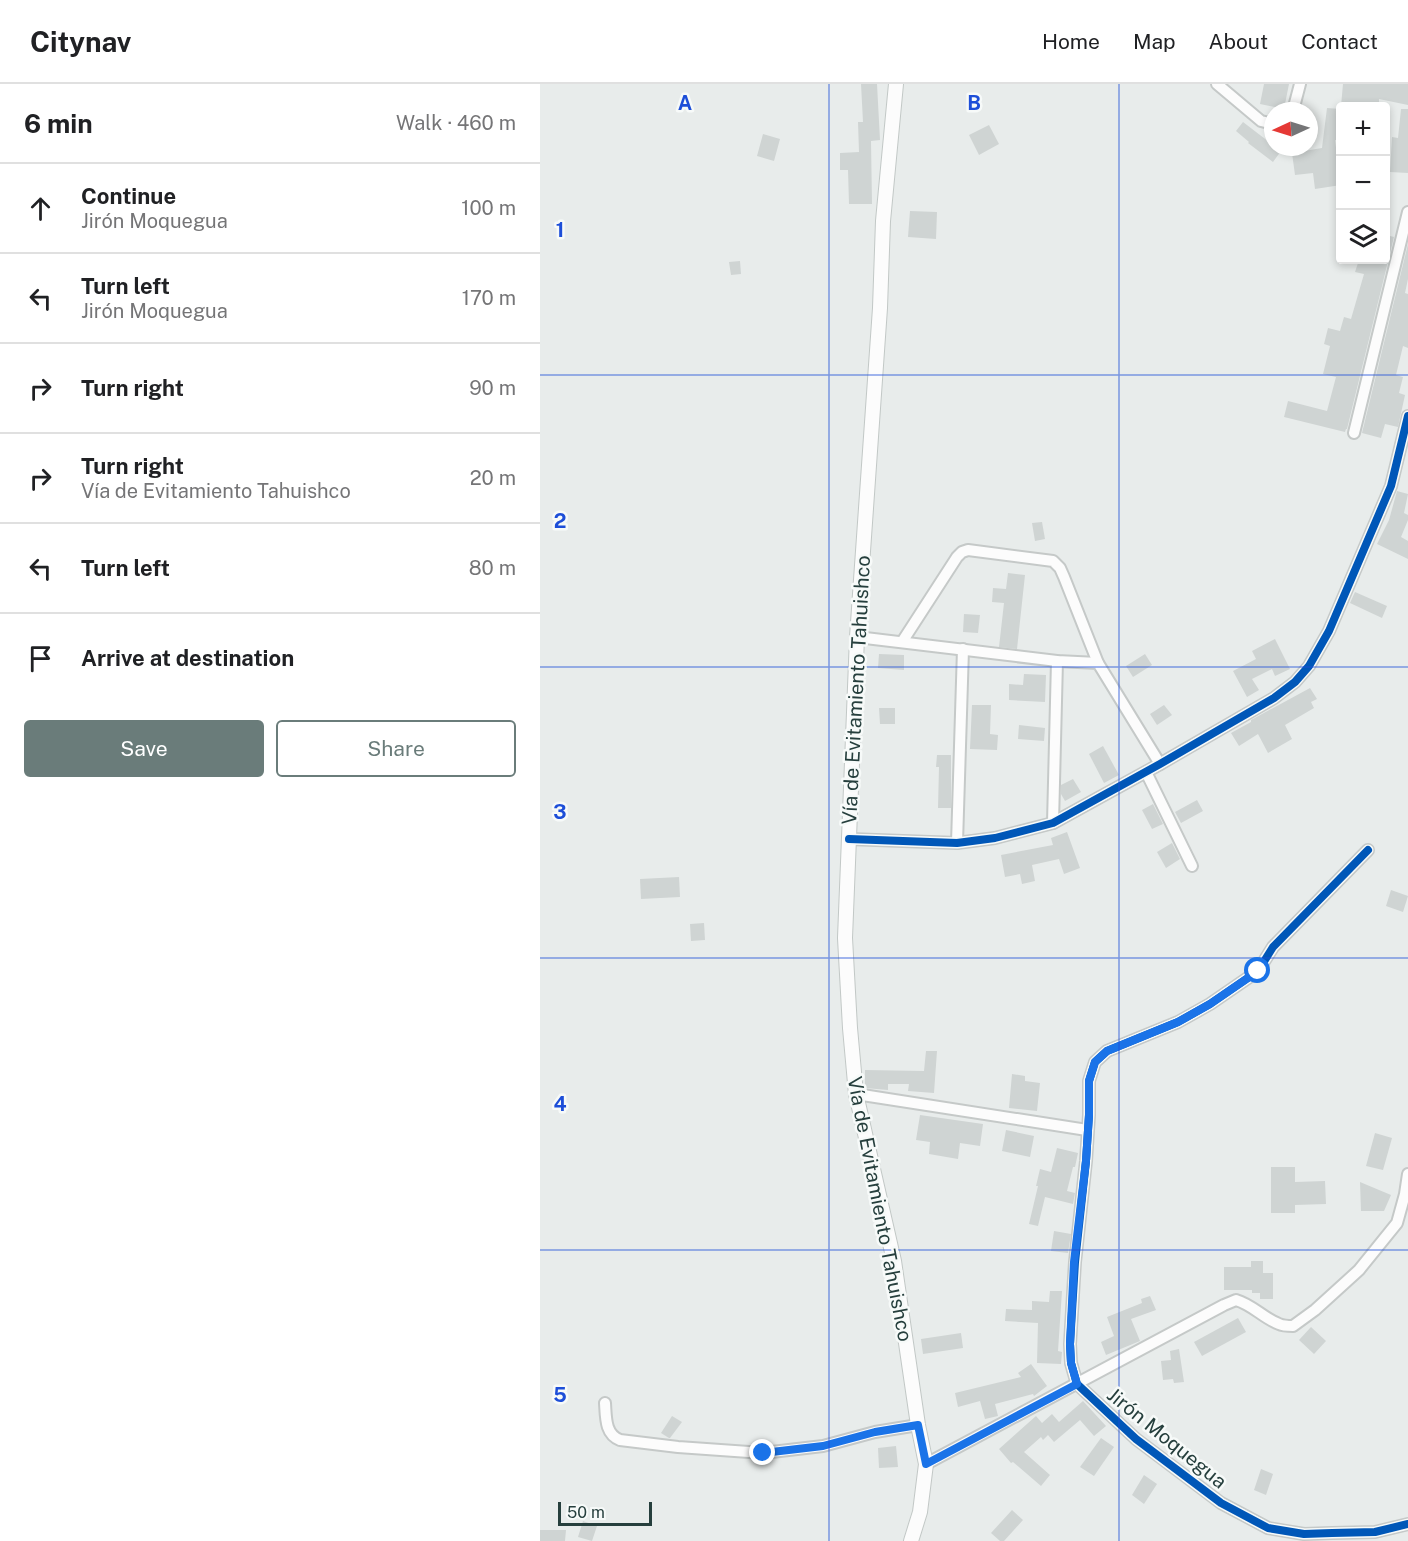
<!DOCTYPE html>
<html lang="en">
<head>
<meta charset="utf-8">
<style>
	:root { --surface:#fff; --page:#f2f2f2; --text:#202124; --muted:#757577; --line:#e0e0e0; --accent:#6a7c7a }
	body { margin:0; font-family:"Public Sans",sans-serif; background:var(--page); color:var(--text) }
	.controls { position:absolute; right:18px; top:18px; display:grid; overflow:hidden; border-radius:6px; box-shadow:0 3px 9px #0003 }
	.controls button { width:54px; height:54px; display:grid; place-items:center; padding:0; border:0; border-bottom:2px solid var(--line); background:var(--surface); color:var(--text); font:30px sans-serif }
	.compass { position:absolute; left:724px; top:18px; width:54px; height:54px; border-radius:50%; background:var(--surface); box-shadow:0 3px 9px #0003; rotate:266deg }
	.scale { position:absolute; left:18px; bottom:15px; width:94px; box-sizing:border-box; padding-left:6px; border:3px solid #263f3d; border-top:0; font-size:16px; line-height:21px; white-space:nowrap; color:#263f3d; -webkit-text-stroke:4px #f7faf9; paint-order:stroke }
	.stop { position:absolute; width:18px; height:18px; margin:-14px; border:4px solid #1a73e8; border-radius:50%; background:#fff }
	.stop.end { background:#1a73e8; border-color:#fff; box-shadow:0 2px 6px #0008 }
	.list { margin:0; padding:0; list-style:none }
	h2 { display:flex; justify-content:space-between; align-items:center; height:78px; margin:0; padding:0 24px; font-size:26px }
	h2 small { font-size:20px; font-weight:400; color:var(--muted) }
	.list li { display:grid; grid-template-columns:39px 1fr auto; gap:18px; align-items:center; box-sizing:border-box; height:90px; padding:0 24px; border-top:2px solid var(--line) }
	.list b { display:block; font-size:22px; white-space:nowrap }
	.list p { margin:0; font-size:20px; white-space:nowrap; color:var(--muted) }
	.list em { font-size:20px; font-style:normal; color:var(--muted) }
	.actions { display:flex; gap:12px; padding:18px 24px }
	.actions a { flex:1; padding:14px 0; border:2px solid var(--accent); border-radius:6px; text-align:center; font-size:21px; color:var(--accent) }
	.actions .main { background:var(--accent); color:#fff }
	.icon { flex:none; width:33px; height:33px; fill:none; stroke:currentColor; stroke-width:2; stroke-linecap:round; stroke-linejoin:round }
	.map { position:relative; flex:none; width:868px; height:1457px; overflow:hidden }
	header { display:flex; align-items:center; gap:36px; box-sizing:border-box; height:84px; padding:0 30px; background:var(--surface); border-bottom:2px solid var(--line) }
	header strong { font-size:28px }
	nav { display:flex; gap:33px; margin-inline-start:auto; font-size:21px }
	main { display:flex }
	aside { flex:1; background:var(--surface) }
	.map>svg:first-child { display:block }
</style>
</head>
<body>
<header>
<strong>Citynav</strong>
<nav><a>Home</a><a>Map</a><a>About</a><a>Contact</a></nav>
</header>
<main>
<aside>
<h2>6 min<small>Walk · 460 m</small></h2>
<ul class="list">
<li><svg class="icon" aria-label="ahead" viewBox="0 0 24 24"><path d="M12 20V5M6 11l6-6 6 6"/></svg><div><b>Continue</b><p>Jirón Moquegua</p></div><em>100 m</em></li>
<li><svg class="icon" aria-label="left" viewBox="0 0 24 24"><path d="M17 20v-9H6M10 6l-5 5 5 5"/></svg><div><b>Turn left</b><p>Jirón Moquegua</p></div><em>170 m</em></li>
<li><svg class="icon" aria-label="right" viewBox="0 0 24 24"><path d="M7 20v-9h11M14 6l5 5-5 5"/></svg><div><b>Turn right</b></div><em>90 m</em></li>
<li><svg class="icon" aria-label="right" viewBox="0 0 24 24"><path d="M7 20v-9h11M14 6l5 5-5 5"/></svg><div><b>Turn right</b><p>Vía de Evitamiento Tahuishco</p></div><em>20 m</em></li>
<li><svg class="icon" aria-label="left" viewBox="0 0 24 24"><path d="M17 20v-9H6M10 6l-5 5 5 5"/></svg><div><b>Turn left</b></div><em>80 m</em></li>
<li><svg class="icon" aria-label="arrive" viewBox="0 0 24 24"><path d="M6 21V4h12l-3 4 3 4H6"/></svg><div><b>Arrive at destination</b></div></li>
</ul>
<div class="actions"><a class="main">Save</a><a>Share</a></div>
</aside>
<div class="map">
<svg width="868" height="1457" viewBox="0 0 868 1457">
	<rect width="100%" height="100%" fill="#e8eceb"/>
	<g fill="#cfd4d3">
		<path d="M321,0H337L340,56L331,57L332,120H309L308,86H300V69L319,68L318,38H323Z"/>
		<path d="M724,0H749L744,25L720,20Z"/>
		<path d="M803,0H868V21L839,15V18H834L833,22H801Z"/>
		<path d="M787,24L801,25V57L795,56L801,101L775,105L773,89L755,91L752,69L782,64Z"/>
		<path d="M861,25H868V89L850,88L852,53L858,54Z"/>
		<path d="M703,38L733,61V63L741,67L733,78L708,59L709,58L696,47Z"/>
		<path d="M449,41L459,60L439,71L429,51Z"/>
		<path d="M223,50L240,55L234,77L217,72Z"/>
		<path d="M370,127L397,128L396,155L368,153Z"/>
		<path d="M846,151L854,153L807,345H806L805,348L744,333L748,317L787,327L796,293L783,290L790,262L784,260L788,244L800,247L804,233L811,235L824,190L815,188L819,176H846Z"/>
		<path d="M868,160V195L865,209L868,210V264L863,262L856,291L863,293L859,309L865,311L858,343L845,340L841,354L822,349Z"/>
		<path d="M200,177L201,190L191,191L189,178Z"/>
		<path d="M857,407L868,410L864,429L868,431V436L861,453L868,457V475L837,460L849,436Z"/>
		<path d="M502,438L505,455L495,457L492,439Z"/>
		<path d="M468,489L485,491L477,565L459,563L464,519L452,518L453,504L466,505Z"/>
		<path d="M815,508L847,522L842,534L810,519Z"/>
		<path d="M424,530L440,531L438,549L423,548Z"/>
		<path d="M735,555L750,585L735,592L732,585L712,595L719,606L707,613L693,587L716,575L712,567Z"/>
		<path d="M339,570L364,571V586L338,584Z"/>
		<path d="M605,570L612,581L593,593L586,582Z"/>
		<path d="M484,590L506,591L505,618L469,616V600L483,601Z"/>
		<path d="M770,604L777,615L771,618L774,624L745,641L752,655L728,669L718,650L699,662L691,649L711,638V636Z"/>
		<path d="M432,621H451L450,650L458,651L457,666L430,665Z"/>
		<path d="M624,621L632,631L617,641L610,630Z"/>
		<path d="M339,624H355V640H340Z"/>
		<path d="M479,641L505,644L504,657L478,655Z"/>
		<path d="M563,662L579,691L564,699L549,670Z"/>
		<path d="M397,671H411V724H398L399,683H396Z"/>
		<path d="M533,695L541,708L525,717L521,710V701Z"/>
		<path d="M657,716L663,727L641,739L635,728Z"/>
		<path d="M613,720L623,740L612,745L602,726Z"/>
		<path d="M527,748L540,784L524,790L519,775L492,781L495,797L482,800L480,790L465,793L461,771L513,761L511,754Z"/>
		<path d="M632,759L640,775L626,784L617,768Z"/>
		<path d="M139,793L140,813L101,815L100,795Z"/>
		<path d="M851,806L868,812L863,828L846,822Z"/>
		<path d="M164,839L165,856L151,857L150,840Z"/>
		<path d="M386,967H397L394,1009L368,1007L369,1000H348V1006L325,1004V986L384,987Z"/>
		<path d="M472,990L485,992V997L500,999L497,1027L469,1024Z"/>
		<path d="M380,1031L443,1040L440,1062L420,1059L418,1075L389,1070L390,1058L376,1056Z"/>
		<path d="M466,1046L494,1052L490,1073L462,1067Z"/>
		<path d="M835,1049L852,1054L843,1086L826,1082Z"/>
		<path d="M517,1064L538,1069L535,1083H533L527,1107L535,1109L533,1120L505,1113L498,1142L489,1140L498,1102H496L500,1085L511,1088Z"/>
		<path d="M731,1083H755V1098L785,1097L786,1120L755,1121V1129H731Z"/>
		<path d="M820,1098L851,1111L844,1127H821Z"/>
		<path d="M514,1147L531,1150L528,1169L511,1167Z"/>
		<path d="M711,1177H723V1189H733V1215H720V1209H712V1206H684V1183H711Z"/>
		<path d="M510,1207H522L518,1267L522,1268L521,1280L497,1279L498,1239L465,1237L466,1225L492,1226V1217L509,1218Z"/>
		<path d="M610,1212L616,1226L591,1235L600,1257L566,1271L561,1258L574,1252L567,1233L602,1219L601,1215Z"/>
		<path d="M698,1234L706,1248L662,1272L654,1258Z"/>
		<path d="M771,1243L786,1257L774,1270L759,1256Z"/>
		<path d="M421,1249L423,1264L383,1270L381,1255Z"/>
		<path d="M639,1265L644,1298L634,1299L633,1295L623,1296L621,1277L631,1276L630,1267Z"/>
		<path d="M491,1280L507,1302L494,1312L493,1310L455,1320L458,1332L445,1335L440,1317L418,1323L415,1309L481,1293L478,1289Z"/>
		<path d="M543,1317L566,1342L554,1352L540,1336L514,1358L508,1351L503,1356L501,1353L484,1368L510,1391L501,1402L473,1378L471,1379L459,1365L496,1332L502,1339L512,1330L519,1338Z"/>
		<path d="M132,1332L142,1338L130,1354H129L121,1349Z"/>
		<path d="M561,1354L574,1363L554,1392L540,1383Z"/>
		<path d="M356,1362L358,1383L339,1384L338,1364Z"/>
		<path d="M721,1385L733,1390L726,1411L714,1406Z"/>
		<path d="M604,1391L617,1400L604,1420L592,1411Z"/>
		<path d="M472,1426L483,1436L464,1457H460L451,1449Z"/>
		<path d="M43,1437L57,1442L52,1457L38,1453Z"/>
		<path d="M0,1446H26L25,1457H0Z"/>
	</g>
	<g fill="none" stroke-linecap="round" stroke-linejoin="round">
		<defs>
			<g id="minor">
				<path d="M677,0L721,37L733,40"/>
				<path d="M751,27L754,23L760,0"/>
				<path d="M814,349L868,128"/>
				<path d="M317,553L517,577L558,579L620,680"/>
				<path d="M362,558L417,473L422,468L428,466L513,477L520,484L524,493L558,579"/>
				<path d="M606,688L652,782"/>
				<path d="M513,739L517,577"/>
				<path d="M309,755L417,759L455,754L513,739L620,680L734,614L755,598L769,582L789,547L851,402L868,332"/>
				<path d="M417,759L423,565"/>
				<path d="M828,766L733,863L718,887L670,920L638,938L567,967L555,978L549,997V1031L546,1077L535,1178L530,1260L531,1279L537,1300L596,1355L681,1419L728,1444L764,1450L792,1449L835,1448L868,1440"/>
				<path d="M316,1010L547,1046"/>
				<path d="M65,1319C66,1334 65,1350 80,1356L138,1363L223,1369L283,1362L335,1348L378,1341"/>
				<path d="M386,1380L684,1221L696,1216C713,1221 723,1234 739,1240C743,1242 748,1242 753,1242L775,1226L819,1186L857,1139L865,1110L868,1090"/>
			</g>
			<path id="secondary" d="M356,0L343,137L340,224L317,553L305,854L310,944L316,1010L354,1177L378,1341L386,1380L380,1428L371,1457"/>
		</defs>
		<use href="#minor" stroke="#c5c9c8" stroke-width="14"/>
		<use href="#secondary" stroke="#c2c8c6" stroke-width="16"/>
		<use href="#minor" stroke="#fcfcfc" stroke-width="10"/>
		<use href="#secondary" stroke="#fcfcfc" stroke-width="14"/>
		<defs>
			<g id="cycleway">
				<path d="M309,755L417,759L455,754L513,739L620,680L734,614L755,598L769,582L789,547L851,402L868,332"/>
				<path d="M828,766L733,863L718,887L670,920L638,938L567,967L555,978L549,997V1031L546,1077L535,1178L530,1260L531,1279L537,1300L596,1355L681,1419L728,1444L764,1450L792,1449L835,1448L868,1440"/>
			</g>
		</defs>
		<use href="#cycleway" stroke="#f7faf9" stroke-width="11"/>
		<use href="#cycleway" stroke="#0057b8" stroke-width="8"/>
	</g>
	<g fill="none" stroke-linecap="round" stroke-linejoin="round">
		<path stroke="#1a73e8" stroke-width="8" d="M223,1369L283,1362L335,1348L378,1341L386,1380L537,1300L531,1279L530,1260L534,1178L546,1077L549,1031V997L555,978L567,967L638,938L670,920L718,887"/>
	</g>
	<path fill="none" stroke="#1d4ed8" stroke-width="1.5" stroke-opacity="0.55" d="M289,0V1457M579,0V1457M0,291H868M0,583H868M0,874H868M0,1166H868"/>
	<g text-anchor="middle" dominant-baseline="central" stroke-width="5" stroke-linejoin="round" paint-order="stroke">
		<g font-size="20" fill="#263f3d" stroke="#f7faf9">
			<text transform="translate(316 606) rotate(-87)">Vía de Evitamiento Tahuishco</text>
			<text transform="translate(340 1125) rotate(79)">Vía de Evitamiento Tahuishco</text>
			<text transform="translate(627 1354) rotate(39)">Jirón Moquegua</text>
		</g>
	</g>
	<g font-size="20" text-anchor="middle" font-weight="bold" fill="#1d4ed8" stroke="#f7faf9" stroke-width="5" stroke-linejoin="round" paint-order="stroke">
		<text x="145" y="26">A</text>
		<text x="434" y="26">B</text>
		<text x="20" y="153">1</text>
		<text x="20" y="444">2</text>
		<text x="20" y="735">3</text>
		<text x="20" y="1027">4</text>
		<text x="20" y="1318">5</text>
	</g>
</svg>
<div class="controls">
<button>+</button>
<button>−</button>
<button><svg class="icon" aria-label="layers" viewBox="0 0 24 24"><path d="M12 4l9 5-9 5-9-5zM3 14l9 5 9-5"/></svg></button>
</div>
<svg class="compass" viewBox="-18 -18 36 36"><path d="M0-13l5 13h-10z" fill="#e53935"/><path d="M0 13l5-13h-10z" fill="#757577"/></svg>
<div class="scale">50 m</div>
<div class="stop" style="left:718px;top:887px"></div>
<div class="stop end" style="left:223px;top:1369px"></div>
</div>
</main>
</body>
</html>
